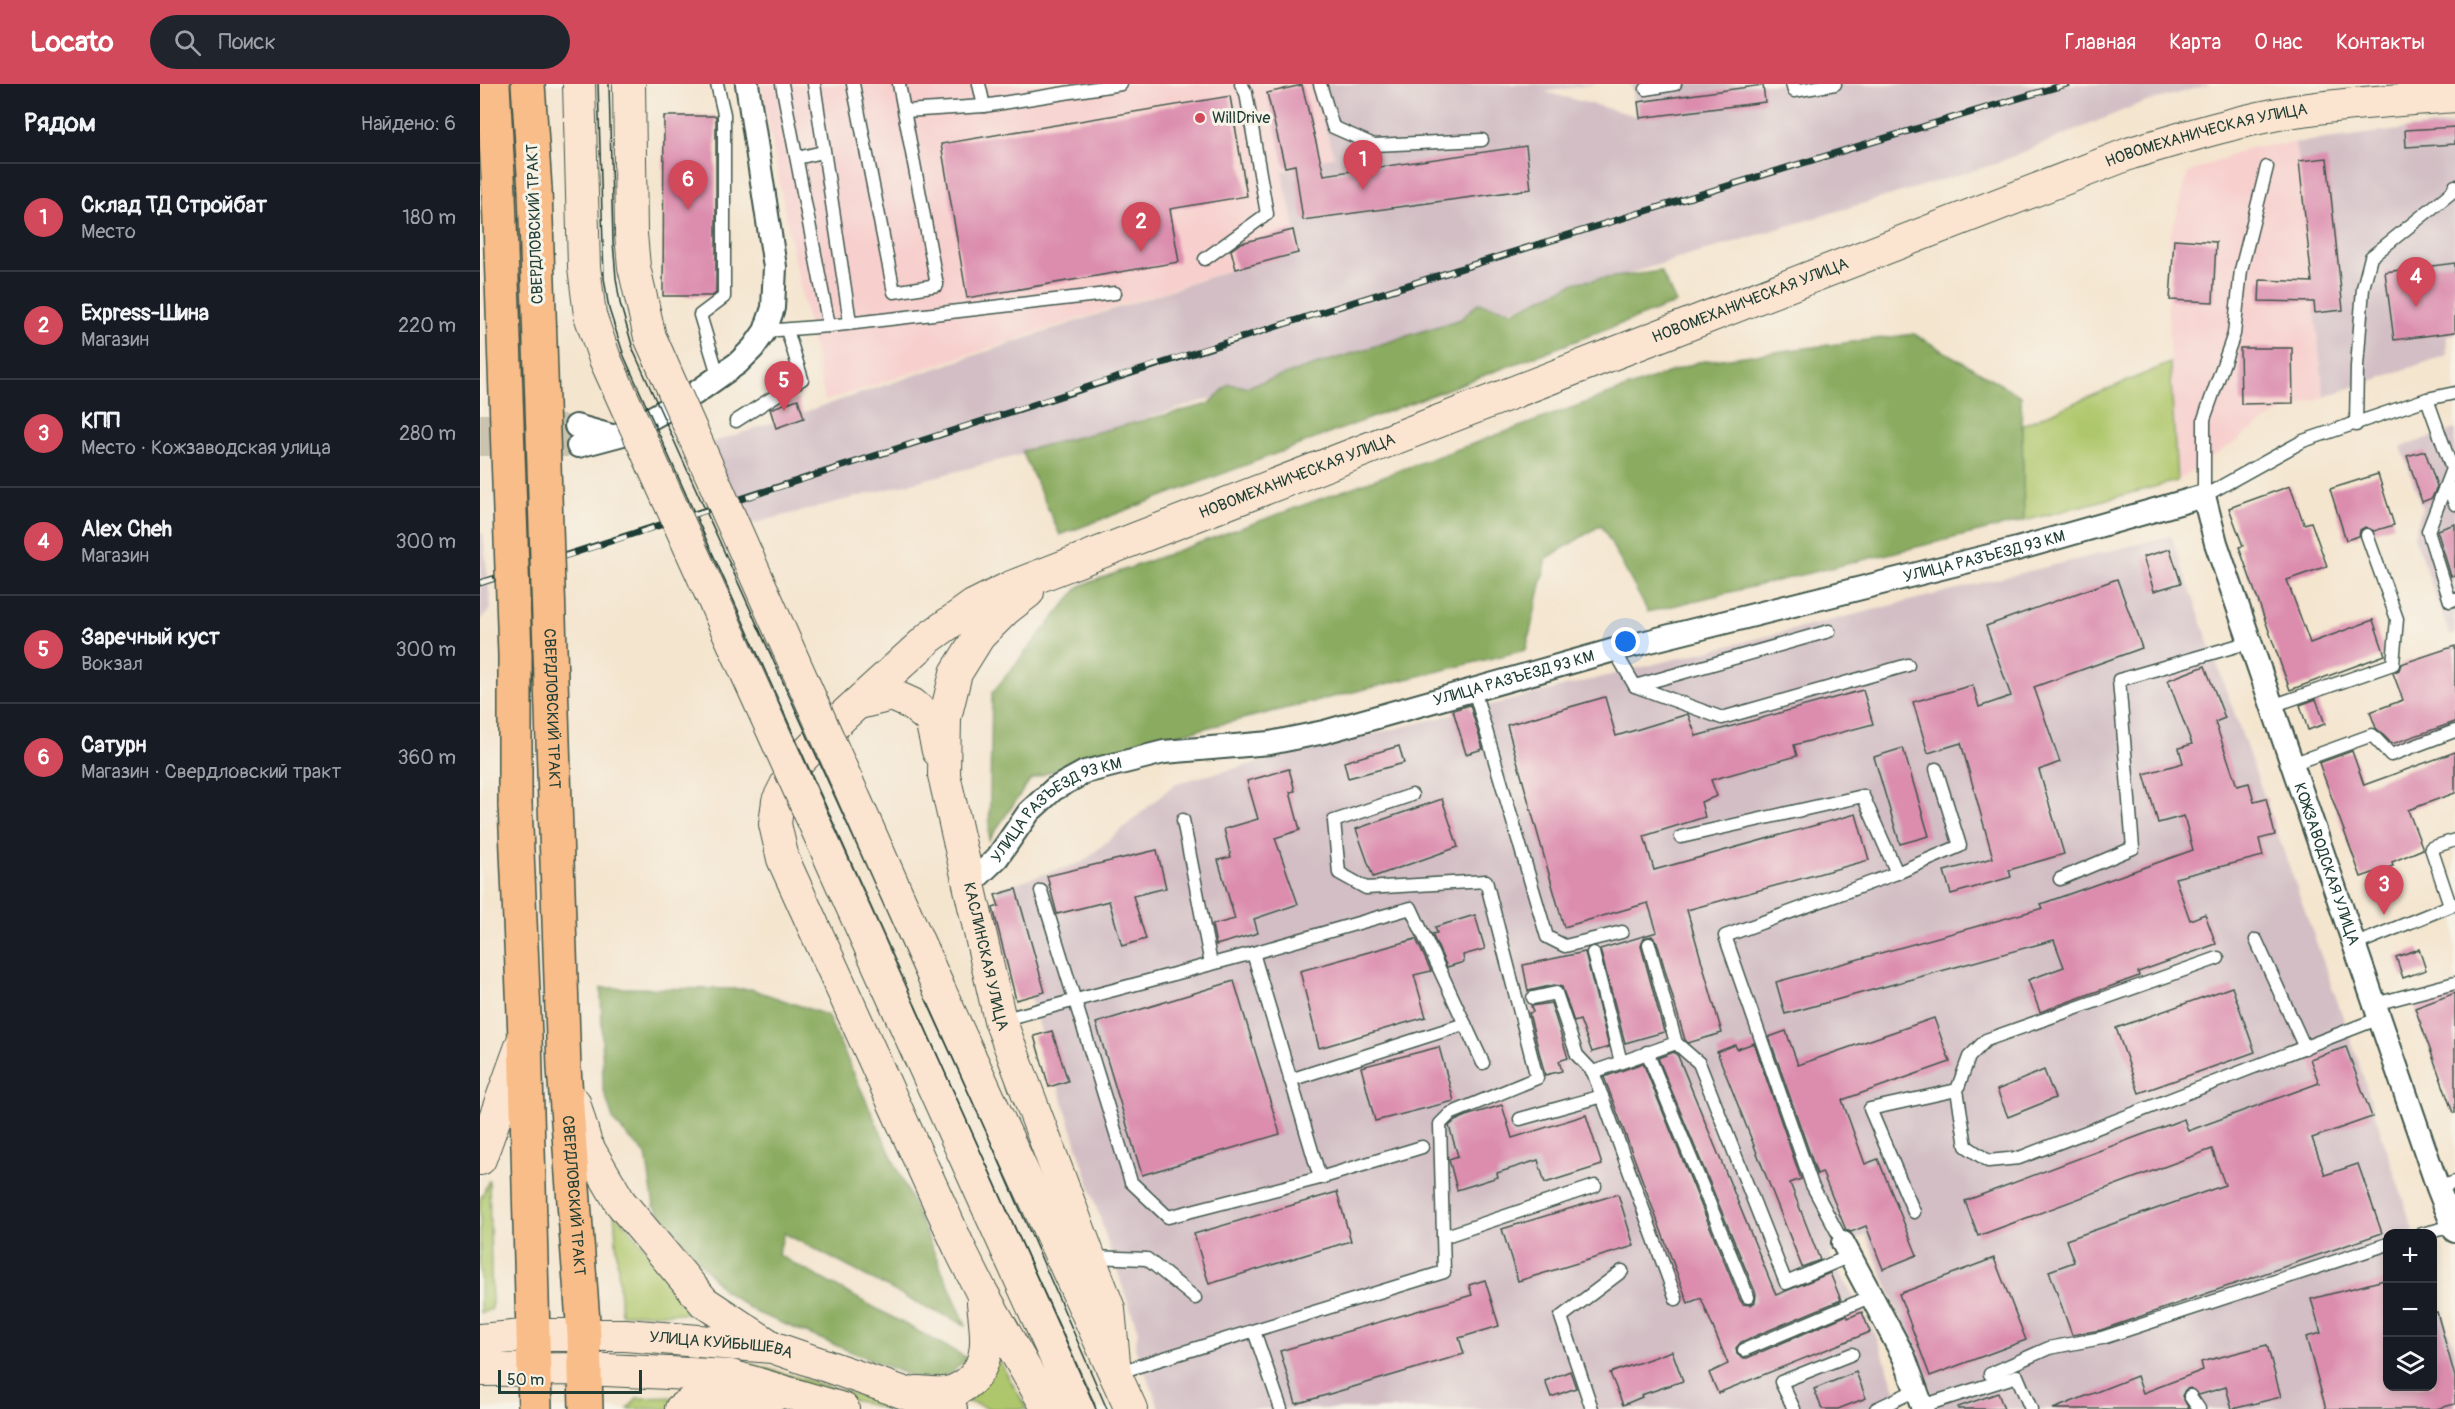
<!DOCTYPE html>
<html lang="ru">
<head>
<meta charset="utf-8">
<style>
	:root { --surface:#171b24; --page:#20242c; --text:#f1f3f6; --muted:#9ea1a6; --line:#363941; --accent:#d1495b }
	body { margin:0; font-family:Pangolin,sans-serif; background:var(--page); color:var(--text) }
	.controls { position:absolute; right:18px; bottom:18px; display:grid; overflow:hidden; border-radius:12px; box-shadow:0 3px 9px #0003 }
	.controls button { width:54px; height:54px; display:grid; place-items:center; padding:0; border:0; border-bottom:2px solid var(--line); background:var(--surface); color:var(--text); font:30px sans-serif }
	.scale { position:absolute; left:18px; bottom:15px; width:144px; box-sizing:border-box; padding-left:6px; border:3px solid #1f3d34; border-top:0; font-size:16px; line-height:21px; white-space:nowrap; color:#1f3d34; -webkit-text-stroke:4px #f7f3e8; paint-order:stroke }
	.you { position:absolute; left:1146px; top:558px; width:21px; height:21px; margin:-15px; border:4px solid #fff; border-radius:50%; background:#1a73e8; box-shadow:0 0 0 9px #1a73e833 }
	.badge { display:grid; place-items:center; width:39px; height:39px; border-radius:50%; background:var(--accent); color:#fff; font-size:20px; font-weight:700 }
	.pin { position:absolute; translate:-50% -50px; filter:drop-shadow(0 2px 3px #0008) }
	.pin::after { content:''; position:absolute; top:32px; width:21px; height:18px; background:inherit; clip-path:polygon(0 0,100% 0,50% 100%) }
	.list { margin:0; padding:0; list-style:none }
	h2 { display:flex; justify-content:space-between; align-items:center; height:78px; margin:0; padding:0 24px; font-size:26px }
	h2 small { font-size:20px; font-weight:400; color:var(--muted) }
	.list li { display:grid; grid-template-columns:39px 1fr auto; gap:18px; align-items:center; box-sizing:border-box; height:108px; padding:0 24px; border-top:2px solid var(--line) }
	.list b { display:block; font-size:22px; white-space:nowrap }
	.list p { margin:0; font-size:20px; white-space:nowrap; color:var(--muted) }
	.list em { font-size:20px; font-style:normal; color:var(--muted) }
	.icon { flex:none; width:33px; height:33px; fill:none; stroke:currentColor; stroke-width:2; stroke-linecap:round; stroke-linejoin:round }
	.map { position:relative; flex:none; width:1975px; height:1325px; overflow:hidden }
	header { display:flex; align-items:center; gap:36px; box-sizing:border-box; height:84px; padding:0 30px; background:var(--accent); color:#fff }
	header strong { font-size:28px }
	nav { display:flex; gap:33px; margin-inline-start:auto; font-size:21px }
	.search { width:420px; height:54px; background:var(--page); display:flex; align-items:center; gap:15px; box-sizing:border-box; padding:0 21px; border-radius:33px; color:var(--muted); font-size:22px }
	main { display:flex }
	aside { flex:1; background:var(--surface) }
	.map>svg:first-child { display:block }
</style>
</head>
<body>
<header>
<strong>Locato</strong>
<div class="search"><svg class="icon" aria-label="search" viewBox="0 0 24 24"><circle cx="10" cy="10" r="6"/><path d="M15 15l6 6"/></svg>Поиск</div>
<nav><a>Главная</a><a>Карта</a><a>О нас</a><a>Контакты</a></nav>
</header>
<main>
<aside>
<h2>Рядом<small>Найдено: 6</small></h2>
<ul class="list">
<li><span class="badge">1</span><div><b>Склад ТД Стройбат</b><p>Место</p></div><em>180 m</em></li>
<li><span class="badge">2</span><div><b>Express-Шина</b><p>Магазин</p></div><em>220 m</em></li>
<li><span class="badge">3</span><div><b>КПП</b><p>Место · Кожзаводская улица</p></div><em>280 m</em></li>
<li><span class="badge">4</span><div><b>Alex Cheh</b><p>Магазин</p></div><em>300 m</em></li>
<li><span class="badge">5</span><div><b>Заречный куст</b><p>Вокзал</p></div><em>300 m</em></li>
<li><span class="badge">6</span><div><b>Сатурн</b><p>Магазин · Свердловский тракт</p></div><em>360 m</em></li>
</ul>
</aside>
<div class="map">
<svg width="1975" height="1325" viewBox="0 0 1975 1325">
	<rect width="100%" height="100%" fill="#f7f3e8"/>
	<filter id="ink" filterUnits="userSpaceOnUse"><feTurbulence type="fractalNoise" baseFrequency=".0167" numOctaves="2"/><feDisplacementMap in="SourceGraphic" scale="12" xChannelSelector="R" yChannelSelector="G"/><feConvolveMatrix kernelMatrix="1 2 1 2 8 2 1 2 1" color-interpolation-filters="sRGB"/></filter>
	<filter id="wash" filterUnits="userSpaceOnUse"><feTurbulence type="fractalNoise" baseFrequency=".008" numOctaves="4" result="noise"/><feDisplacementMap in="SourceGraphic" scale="24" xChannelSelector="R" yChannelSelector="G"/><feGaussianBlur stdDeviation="1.35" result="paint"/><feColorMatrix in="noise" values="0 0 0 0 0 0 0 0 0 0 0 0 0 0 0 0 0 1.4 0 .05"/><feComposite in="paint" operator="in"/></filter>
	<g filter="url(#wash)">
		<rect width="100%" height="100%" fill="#f4e5cf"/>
		<g fill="#f7d0ce">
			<path d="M281,0H831L854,73L803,88L821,166L769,180L345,317L314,176Z"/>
			<path d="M1814,59L1819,77L1844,313L1796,330L1697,397L1687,216L1690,154L1708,89L1768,64Z"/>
		</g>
		<g fill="#d2bec4">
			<path d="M831,0H1116L1065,8L1157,32L1151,0H1731L1656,21L1512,81L556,367L267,441L225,361L769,180L820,166L802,88L854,72Z"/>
			<path d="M1975,39V251L1967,252V271L1844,313L1819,77L1814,59Z"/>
			<path d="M1975,345V550L1970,552L1934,452L1942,424L1921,363Z"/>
			<path d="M3,449L11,525L0,536V450Z"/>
			<path d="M1691,452L1868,947L1934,1149L1908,1150V1302H1952L1953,1202L1975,1266V1325H1458L1386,1151L1349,1170L1396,1251L1422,1325H680L655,1263L658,1247L630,1166L516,805L603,778L696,699Z"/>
		</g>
		<g fill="#afc76c" stroke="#678250" stroke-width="1.5">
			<path d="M1690,279L1697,397L1544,437L1542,341Z"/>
			<path d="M9,1096L12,1225L0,1229V1116Z"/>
			<path d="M134,1127L220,1229L141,1230Z"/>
			<path d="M514,1268L547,1325H511L479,1315Z"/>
			<path d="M149,1269L213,1270L254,1275L426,1325H405L271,1287L142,1271Z"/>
			<path d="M206,1313L189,1325H148L157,1314Z"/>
		</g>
		<g fill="#8bac60" stroke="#55744a" stroke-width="1.5">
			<path d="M1181,187L1196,219L580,451L542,367L729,320L749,300L766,303L981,235L998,219L1034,227L1097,198Z"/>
			<path d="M1434,250L1541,312L1544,437L1168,528L1121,441L1067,474L1046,566L606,673L550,696L509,756L512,609L600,502L1218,278Z"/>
			<path d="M121,904L271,905L347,931L422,1095L486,1241L443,1222L304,1149L298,1171L487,1274C469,1293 464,1295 438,1295L275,1228L242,1205L174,1122L166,1071L134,1038L123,1004Z"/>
		</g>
		<g id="blocks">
			<g fill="#dc8dae">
				<path d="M822,1L844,91L1046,62L1051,105L823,136L815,81L805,83L787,9Z"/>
				<path d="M1283,1L1285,18L1160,34L1158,18Z"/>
				<path d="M750,12L767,112L690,125L699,178L487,214L461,60Z"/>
				<path d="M184,32H236V209L232,212H183Z"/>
				<path d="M1975,43V60L1926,63L1925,46Z"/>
				<path d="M1847,74L1863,226L1835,229L1834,218L1779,217L1780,196L1832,198L1819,77Z"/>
				<path d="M813,146L818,169L756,185L751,166L761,159Z"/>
				<path d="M1694,155L1736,158L1733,218L1690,216Z"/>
				<path d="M1975,179V248L1914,256L1905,188Z"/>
				<path d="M1760,264H1812L1813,319L1761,320Z"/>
				<path d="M318,315L324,334L296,344L290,325Z"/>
				<path d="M1945,367L1957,402L1952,414L1942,418L1927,372Z"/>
				<path d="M1898,390L1914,441L1894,447L1885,443L1880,446L1879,452L1866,456L1850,405Z"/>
				<path d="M1810,402L1824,440L1831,438L1847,482L1807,496L1830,559L1893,536L1905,571L1810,606L1759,463L1763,462L1749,424Z"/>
				<path d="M1975,440V491L1971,492L1957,446Z"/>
				<path d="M1690,465L1701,499L1674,507L1663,473Z"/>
				<path d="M1637,495L1662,564L1554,603L1580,678L1559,686L1584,770L1529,786L1531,793L1471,810L1464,787L1513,774L1481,659L1448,669L1433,618L1493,601L1499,623L1531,612L1506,542Z"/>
				<path d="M1975,562V638L1912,660L1896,644L1890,628L1923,616L1913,589L1919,586L1921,580Z"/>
				<path d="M1725,582L1745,634L1735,638L1757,702L1769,699L1774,717L1786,714L1795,751L1779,755L1783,772L1695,794L1710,836L1725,830L1736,860L1658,888L1659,892L1560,928L1548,896L1584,883L1574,856L1305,930L1296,898L1563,824L1561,820L1713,766L1704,732L1678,739L1664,690L1703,679L1699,664L1712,660L1688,596Z"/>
				<path d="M1383,606L1393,640L1314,661L1317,672L1231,696L1237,712L1221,718L1225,733L1164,752L1174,786L1376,730L1389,776L1207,826L1242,949L1208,959L1205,956L1177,858L1172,852L1164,854L1161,862L1184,948L1145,959L1120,865L1177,848L1168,819L1084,843L1027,641L1125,613L1136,652L1208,630L1216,652Z"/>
				<path d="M1836,615L1845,640L1828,646L1820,621Z"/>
				<path d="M990,621L1003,665L986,670L973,626Z"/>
				<path d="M919,662L924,679L868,694L864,678Z"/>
				<path d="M1423,664L1449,752L1420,760L1394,673Z"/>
				<path d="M1872,667L1884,701L1975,668V709L1928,726L1943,765L1912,778L1913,782L1881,793L1839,679Z"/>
				<path d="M809,685L815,707L810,708L820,746L795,754L818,820L774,835L778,849L736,861L732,841L755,835L738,776L751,773L744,745L778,735L767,697Z"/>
				<path d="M962,715L978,763L893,793L876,745Z"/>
				<path d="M677,766L686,804L653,812L666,855L642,862L629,817L577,830L567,792Z"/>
				<path d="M536,805L565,908L536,916L513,824L519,822L515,811Z"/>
				<path d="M995,831L1005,865L983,871L984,878L967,883L952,850L957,849L955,843Z"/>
				<path d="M936,855L951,887L934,891L946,933L839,964L820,887Z"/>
				<path d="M1939,865L1946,886L1923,894L1916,873Z"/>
				<path d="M1105,868L1129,963L1112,968L1100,936L1094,938L1082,903L1074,901L1048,907L1043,881Z"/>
				<path d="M754,897L800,1050L662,1091L616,939Z"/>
				<path d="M1752,903L1775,968L1659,1009L1636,944Z"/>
				<path d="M1975,909V1029H1973L1935,924Z"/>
				<path d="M1071,919L1088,974L1079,977L1082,987L1065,991L1049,929L1053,928L1051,922Z"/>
				<path d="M1454,934L1470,978L1362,1016L1385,1080L1398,1075L1437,1171L1403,1185L1386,1142L1371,1148L1366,1146L1342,1088L1337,1090L1289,953L1306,947L1318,981Z"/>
				<path d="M572,947L588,997L569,1003L554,952Z"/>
				<path d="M1274,959L1321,1095L1310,1099L1340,1176L1322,1183L1237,968L1255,961L1257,965Z"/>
				<path d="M959,963L974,1017L895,1037L881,983Z"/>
				<path d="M1866,963L1892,1033L1832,1054L1845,1091L1878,1080L1902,1149L1621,1246L1592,1251L1569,1187L1594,1178L1586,1156L1745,1101L1732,1065L1498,1152L1485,1117L1704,1035L1708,1047L1839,999L1830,975Z"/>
				<path d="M1194,968L1198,972L1296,1211L1350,1189L1361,1216L1261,1258L1256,1264L1257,1270L1262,1274H1267L1367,1231L1368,1234L1382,1228L1390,1248L1238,1309L1229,1289L1248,1280L1221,1214L1208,1219L1124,993L1163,979L1260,1216L1263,1220L1271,1221L1275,1218L1276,1210L1178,974Z"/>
				<path d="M1564,986L1575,1014L1528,1033L1517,1006Z"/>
				<path d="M1022,1021L1032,1054L1106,1031L1122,1081L1065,1099L1058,1076L1017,1089L1018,1093L977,1106L969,1075L978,1072L969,1042L975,1037L989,1031Z"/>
				<path d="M857,1108L871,1157L729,1200L714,1150Z"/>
				<path d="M1138,1110L1154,1162L1038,1197L1022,1145Z"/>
				<path d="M1514,1174L1546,1256L1450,1292L1419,1210Z"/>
				<path d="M1908,1195V1302H1953V1229L1957,1228L1975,1293V1320L1956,1325H1846L1826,1253L1841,1249L1831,1215Z"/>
				<path d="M1005,1196L1019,1242L979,1254L984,1270L816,1320L800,1267L992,1211L989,1201Z"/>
				<path d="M1787,1261L1801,1313L1752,1325L1746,1303L1719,1311L1710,1304L1705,1306L1702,1312L1709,1325H1573L1657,1292L1663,1309L1723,1286L1721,1278Z"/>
				<path d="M1192,1267L1203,1297L1161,1311L1162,1313L1143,1321L1130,1289Z"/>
				<path d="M1090,1287L1096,1304L1071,1313L1065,1297Z"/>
				<path d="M1376,1288L1386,1314L1358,1325H1342L1334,1305Z"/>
				<path d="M1518,1309L1524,1325H1478V1323Z"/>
			</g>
		</g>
	</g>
	<g filter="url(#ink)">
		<use href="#blocks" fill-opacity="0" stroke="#3f564b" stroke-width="1.5"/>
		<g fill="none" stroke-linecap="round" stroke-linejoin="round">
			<g stroke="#c9c3b0" stroke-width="22" stroke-dasharray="22 11" stroke-linecap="butt">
				<path d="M0,341L96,342"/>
				<path d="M0,361L98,362"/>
			</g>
			<defs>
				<g id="service">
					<path d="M237,0L244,30V213L220,231L239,294"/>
					<path d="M302,0L349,242"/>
					<path d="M334,0L370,238"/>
					<path d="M373,0L414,208L457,201L419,0"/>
					<path d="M499,0L504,22"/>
					<path d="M840,0L853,43L894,61L1002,56"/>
					<path d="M1312,0L1314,7L1355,0"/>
					<path d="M1166,5L1195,0"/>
					<path d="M425,27L504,22L641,0"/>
					<path d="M317,74L343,68"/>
					<path d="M1787,83L1761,186L1754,250L1724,335V412L1823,357L1947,315L1975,309"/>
					<path d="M725,175L787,130L766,9L761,0"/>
					<path d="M285,247L349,242L635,209"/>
					<path d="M1947,315L1972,385L1948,447L1970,517L1975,515"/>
					<path d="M256,337L322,295L307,246"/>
					<path d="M1876,341L1877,283L1883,204L1891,173L1972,108L1975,102"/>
					<path d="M1967,399L1975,420"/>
					<path d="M1134,566L1155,602L1349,547"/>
					<path d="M1155,602L1242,634L1428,581"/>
					<path d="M994,606L1067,853L1085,862L1142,848"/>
					<path d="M1792,622L1913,580L1917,535L1887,451"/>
					<path d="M1812,680L1892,651L1911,671L1975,647"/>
					<path d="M703,736L731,880"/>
					<path d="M1201,753L1383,712L1417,789L1245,852L1332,1101L1363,1159"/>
					<path d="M1417,789L1480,762L1456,685"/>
					<path d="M1580,795L1653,764L1639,596L1770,558"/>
					<path d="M561,807L651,1098L688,1133L840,1094L773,869"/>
					<path d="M1970,821L1951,764L1975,756"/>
					<path d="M1776,856L1825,964"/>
					<path d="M1874,861L1975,820"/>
					<path d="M1113,869L1141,978"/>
					<path d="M1738,874L1506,956L1489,973L1477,1006L1486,1062L1508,1077L1539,1074L1900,934"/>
					<path d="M1053,914L1076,909L1097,971L1113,988L1196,1215"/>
					<path d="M1895,920L1975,899"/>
					<path d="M521,936L773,869L931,824L1003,979"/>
					<path d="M1196,959L1219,979L1306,1199L1370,1172"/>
					<path d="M1167,968L1268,1213"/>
					<path d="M1113,988L1196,959L1169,860"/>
					<path d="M810,996L985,940"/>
					<path d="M1040,1035L1122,1012"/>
					<path d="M840,1094L942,1063"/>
					<path d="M1958,1104L1975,1098"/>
					<path d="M1434,1128L1390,1025L1477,1006"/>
					<path d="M1942,1150L1973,1142"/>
					<path d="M963,1153L1115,1102"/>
					<path d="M611,1173L667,1175L715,1214"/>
					<path d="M774,1247L801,1325"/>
					<path d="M1264,1266L1392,1212"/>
					<path d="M636,1289L964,1188L960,1040L970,1030L1057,994L1006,797L886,804L859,789L854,737L932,711"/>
					<path d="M1510,1290L1569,1264L1622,1254L1908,1160"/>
					<path d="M1710,1312L1719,1325"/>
					<path d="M1442,1322L1537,1292L1551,1325"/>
					<path d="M1112,1325L1081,1233L1142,1187"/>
					<path d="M1314,1325L1301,1298L1372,1270"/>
					<path d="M1396,1325L1436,1306"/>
				</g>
				<g id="minor">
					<path d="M96,342L132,352"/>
					<path d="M98,362L143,350L214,310L258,279L273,264L285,247L293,224L295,183L267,0"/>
					<path id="s1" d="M488,802L517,774L549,728L574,705L605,688L684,668L790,659L844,648L1134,566L1537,465L1724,412L1736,459L1958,1104L1975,1147"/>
					<path d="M1363,1159L1424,1273L1443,1325"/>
				</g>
				<g id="secondary">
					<path id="s2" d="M548,508L526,525L499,552L476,589L465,634L464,691L520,936L629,1225L635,1289"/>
					<path d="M379,619L412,611L432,620L451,636L458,667"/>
					<path d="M460,907L651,1325"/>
					<path d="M419,927L599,1325"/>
					<path d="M94,1018L106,1060L140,1118L224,1218L289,1261"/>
					<path d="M0,1075L44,954"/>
					<path id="s3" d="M0,1256L53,1251H145L292,1263L471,1325"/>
					<path d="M0,1286L105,1285L251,1292L363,1325"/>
					<path d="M437,1308C446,1308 457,1310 466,1309C474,1308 485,1302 491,1296C512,1275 506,1247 503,1219"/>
					<path d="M201,1325L213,1317L294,1311"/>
					<path id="s4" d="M568,1325L501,1207L479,1163L303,775L295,740L298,717L317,679L361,634L450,553L493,522L531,503L1651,69C1705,53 1760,36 1815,27C1868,19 1922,16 1975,12"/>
				</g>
				<g id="primary">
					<path d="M13,0L19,110"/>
					<path d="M48,0L55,105"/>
					<path id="s5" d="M75,718L84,984L104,1251L106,1325"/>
					<path d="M35,721L45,953L55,1325"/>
				</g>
			</defs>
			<use href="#service" stroke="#3f564b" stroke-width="15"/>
			<use href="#minor" stroke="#3f564b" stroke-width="26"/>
			<use href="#secondary" stroke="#3f564b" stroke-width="34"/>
			<use href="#primary" stroke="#3f564b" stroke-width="36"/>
			<use href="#service" stroke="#fff" stroke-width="12"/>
			<use href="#minor" stroke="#fff" stroke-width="22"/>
			<use href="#secondary" stroke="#fce5d0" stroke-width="32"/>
			<use href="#primary" stroke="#f8bd89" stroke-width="33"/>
			<g stroke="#1f3d34" stroke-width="1.5">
				<path d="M118,0L124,194L129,225L144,272L616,1325"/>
				<path d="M129,0L133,158L136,194L140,219L154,268L509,1054L627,1325"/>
			</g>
			<defs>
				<path id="rail" d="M0,499C269,415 535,324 804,240C1064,158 1325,77 1587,0"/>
			</defs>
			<use href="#rail" stroke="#1f3d34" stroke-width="7"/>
			<use href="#rail" stroke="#f7f3e8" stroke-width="4.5" stroke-dasharray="14" stroke-linecap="butt"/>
			<defs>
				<g id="secondary-bridge">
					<path d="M99,0L104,183L110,231L125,275L419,927"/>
					<path d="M149,0L151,150L154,183L170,253L460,907"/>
				</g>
				<g id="primary-bridge">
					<path id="s6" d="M55,105L75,718"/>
					<path d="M19,110L35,571V721"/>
				</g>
			</defs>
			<use href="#secondary-bridge" stroke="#3f564b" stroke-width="34" stroke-linecap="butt"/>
			<use href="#primary-bridge" stroke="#3f564b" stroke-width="36" stroke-linecap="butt"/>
			<use href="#secondary-bridge" stroke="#fce5d0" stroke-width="32"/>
			<use href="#primary-bridge" stroke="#f8bd89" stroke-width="33"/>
		</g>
	</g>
	<circle fill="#d1495b" stroke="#f7f3e8" stroke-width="2" cx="720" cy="34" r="6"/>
	<g text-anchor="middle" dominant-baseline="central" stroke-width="6" stroke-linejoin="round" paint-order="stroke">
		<g font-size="16" fill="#1f3d34" stroke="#f7f3e8" text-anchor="start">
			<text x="732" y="34">WillDrive</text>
		</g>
		<g font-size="16" fill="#1f3d34" stroke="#f7f3e8">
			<text stroke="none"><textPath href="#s4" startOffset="2270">НОВОМЕХАНИЧЕСКАЯ УЛИЦА</textPath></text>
			<text transform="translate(55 140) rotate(-92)">СВЕРДЛОВСКИЙ ТРАКТ</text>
			<text stroke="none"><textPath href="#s4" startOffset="1784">НОВОМЕХАНИЧЕСКАЯ УЛИЦА</textPath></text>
			<text stroke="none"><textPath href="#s4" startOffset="1298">НОВОМЕХАНИЧЕСКАЯ УЛИЦА</textPath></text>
			<text stroke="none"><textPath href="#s1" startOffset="1092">УЛИЦА РАЗЪЕЗД 93 КМ</textPath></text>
			<text stroke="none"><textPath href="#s1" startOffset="606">УЛИЦА РАЗЪЕЗД 93 КМ</textPath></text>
			<text stroke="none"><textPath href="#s6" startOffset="520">СВЕРДЛОВСКИЙ ТРАКТ</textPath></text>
			<text stroke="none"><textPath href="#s1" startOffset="120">УЛИЦА РАЗЪЕЗД 93 КМ</textPath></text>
			<text stroke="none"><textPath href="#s1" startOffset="1708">КОЖЗАВОДСКАЯ УЛИЦА</textPath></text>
			<text stroke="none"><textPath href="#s2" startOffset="399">КАСЛИНСКАЯ УЛИЦА</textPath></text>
			<text stroke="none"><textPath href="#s5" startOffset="394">СВЕРДЛОВСКИЙ ТРАКТ</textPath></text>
			<text stroke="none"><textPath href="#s3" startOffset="242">УЛИЦА КУЙБЫШЕВА</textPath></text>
		</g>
	</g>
</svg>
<div class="controls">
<button>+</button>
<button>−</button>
<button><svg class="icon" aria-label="layers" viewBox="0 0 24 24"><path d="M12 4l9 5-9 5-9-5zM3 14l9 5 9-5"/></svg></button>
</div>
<div class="scale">50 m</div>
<div class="you"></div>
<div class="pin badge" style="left:883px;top:106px">1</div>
<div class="pin badge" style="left:661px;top:168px">2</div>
<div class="pin badge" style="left:1904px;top:831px">3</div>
<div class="pin badge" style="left:1936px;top:223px">4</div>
<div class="pin badge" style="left:304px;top:327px">5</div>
<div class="pin badge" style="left:208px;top:126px">6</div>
</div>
</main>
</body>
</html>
